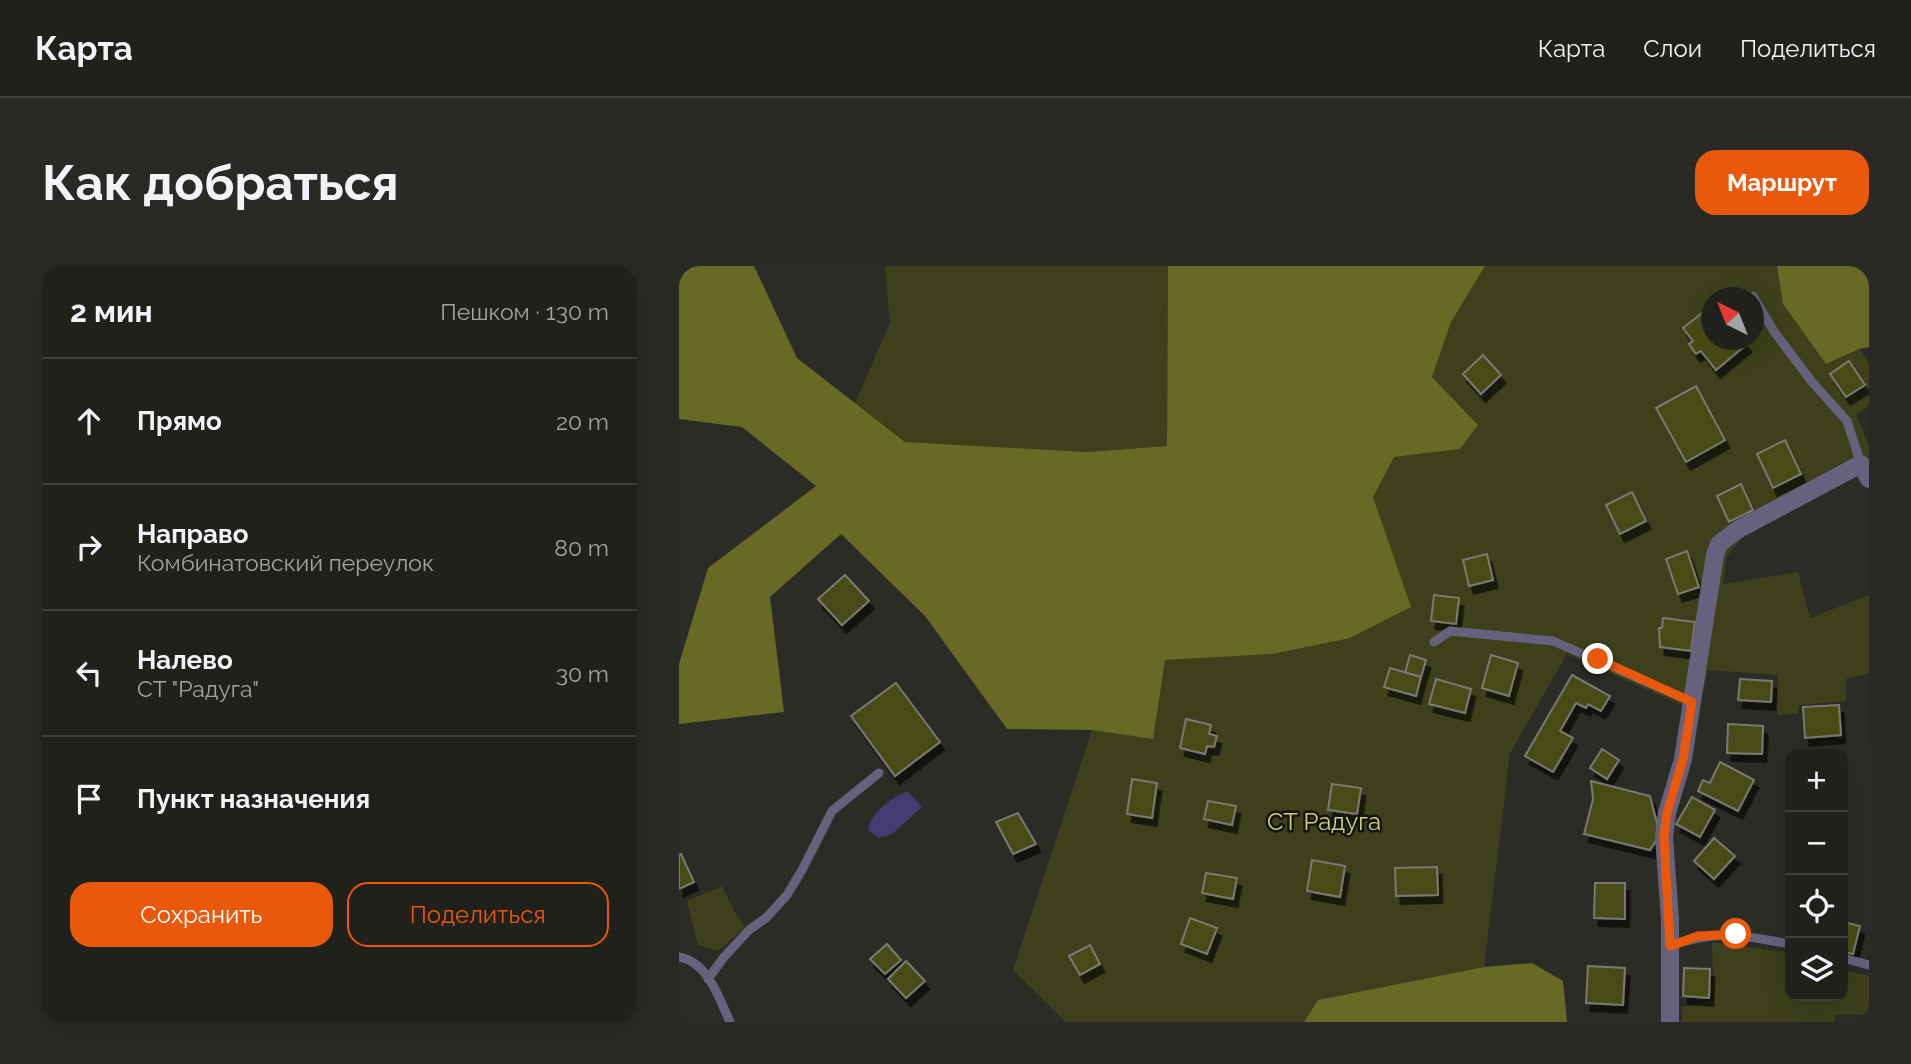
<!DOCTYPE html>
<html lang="ru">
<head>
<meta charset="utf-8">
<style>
	:root { --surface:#21211c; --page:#292925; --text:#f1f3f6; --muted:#a2a3a3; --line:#3e3e3b; --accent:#ea580c }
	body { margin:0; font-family:Raleway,sans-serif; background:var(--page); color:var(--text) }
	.controls { position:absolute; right:21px; bottom:21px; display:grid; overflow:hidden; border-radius:14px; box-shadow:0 7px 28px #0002 }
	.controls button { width:63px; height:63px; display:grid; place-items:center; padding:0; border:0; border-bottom:2px solid var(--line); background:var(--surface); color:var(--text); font:35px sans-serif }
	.compass { position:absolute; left:1022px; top:21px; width:63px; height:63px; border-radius:50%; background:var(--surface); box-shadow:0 7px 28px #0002; rotate:317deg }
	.stop { position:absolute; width:21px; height:21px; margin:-16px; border:5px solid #ea580c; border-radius:50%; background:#fff }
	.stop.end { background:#ea580c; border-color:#fff; box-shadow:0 2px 7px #0008 }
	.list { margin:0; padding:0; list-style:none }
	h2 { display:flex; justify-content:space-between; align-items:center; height:91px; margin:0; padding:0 28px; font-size:30px }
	h2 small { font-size:23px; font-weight:400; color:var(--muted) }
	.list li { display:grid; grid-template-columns:46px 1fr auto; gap:21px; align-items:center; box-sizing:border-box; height:126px; padding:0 28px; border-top:2px solid var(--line) }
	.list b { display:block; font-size:26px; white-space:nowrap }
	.list p { margin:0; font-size:23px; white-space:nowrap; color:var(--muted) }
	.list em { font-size:23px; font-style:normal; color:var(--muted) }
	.actions { display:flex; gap:14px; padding:21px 28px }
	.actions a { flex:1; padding:16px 0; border:2px solid var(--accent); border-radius:21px; text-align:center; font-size:24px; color:var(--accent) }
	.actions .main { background:var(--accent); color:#fff }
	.icon { flex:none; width:38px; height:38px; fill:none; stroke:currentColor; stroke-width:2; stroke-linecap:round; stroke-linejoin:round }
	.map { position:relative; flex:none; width:1190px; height:756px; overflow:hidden; border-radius:21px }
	header { display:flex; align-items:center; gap:42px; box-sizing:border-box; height:98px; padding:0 35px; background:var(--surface); border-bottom:2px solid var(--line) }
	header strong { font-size:33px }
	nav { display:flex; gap:38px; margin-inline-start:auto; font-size:24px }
	.intro { display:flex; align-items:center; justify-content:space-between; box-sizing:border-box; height:168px; padding:0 42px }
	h1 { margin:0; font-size:49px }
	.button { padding:18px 32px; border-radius:21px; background:var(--accent); color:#fff; font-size:24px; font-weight:700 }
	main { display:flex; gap:42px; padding:0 42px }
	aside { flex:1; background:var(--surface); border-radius:21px; box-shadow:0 7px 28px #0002 }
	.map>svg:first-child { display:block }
</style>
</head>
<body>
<header>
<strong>Карта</strong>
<nav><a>Карта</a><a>Слои</a><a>Поделиться</a></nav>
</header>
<div class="intro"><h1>Как добраться</h1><a class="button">Маршрут</a></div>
<main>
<aside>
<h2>2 мин<small>Пешком · 130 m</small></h2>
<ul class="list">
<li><svg class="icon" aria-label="ahead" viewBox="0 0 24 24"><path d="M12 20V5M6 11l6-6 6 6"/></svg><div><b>Прямо</b></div><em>20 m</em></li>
<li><svg class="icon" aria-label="right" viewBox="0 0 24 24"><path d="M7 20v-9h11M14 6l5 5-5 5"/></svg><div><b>Направо</b><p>Комбинатовский переулок</p></div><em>80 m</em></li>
<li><svg class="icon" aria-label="left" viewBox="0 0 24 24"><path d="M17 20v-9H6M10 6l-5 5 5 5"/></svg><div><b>Налево</b><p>СТ &quot;Радуга&quot;</p></div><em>30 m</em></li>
<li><svg class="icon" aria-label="arrive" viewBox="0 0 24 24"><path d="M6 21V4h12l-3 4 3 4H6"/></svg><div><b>Пункт назначения</b></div></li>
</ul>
<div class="actions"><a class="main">Сохранить</a><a>Поделиться</a></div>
</aside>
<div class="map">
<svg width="1190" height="756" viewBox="0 0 1190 756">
	<defs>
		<filter id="shadow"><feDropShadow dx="4.5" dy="8" stdDeviation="0" flood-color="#0009"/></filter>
	</defs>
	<rect width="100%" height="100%" fill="#2c2c26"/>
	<g fill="#3d401b" fill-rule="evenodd">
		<path d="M206,0H489L488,180L408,186L226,176L176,137L211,57Z"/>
		<path d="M806,0H1098L1104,38L1148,98L1180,83L1190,97V140L1177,148L1190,181V203L1063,272L1048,290L1044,318L1119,306L1131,352L1190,329V407L1167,413V435L1120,439L1119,448L1098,449L1099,409L1029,404L1020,443L1009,442L888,388L831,487L805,701L639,734L625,756H387L334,704L413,464L474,472L485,394L593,388L689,216L715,191L781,183L798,158L753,111L772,56ZM1032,32H1074V74H1032Z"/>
		<path d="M43,620L55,645L66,661L39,685L19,679L8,635Z"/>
		<path d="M1033,676L1111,687V730H1164V704L1190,710V749L1156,748L1155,756H1003V741L1035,734Z"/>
	</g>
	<g fill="#666a24">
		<path d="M0,0H75L118,92L226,176L408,186L488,180L489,0H806L772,56L753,111L799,159L781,183L715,191L694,231L732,341L671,372L593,388L486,394L474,473L413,464L328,463L246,350L162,268L91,331L105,446L0,458V398L29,302L137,220L63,161L0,153Z"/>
		<path d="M1098,0H1190V81L1180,83L1147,98L1104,38Z"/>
		<path d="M853,697L884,715L888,756H625L639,734L805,701Z"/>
	</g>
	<path fill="#453a72" d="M228,525L243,541L213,568L200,572L190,565L189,560C198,543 211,533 228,525Z"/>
	<g fill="#484b15" stroke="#797a73" stroke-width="2" filter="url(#shadow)">
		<path d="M1032,40V74H1065L1068,78L1037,104L1022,85L1017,88L1010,78L1014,75L1004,62Z"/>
		<path d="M804,89L822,109L802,128L784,108Z"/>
		<path d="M1170,95L1186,119L1167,131L1151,108Z"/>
		<path d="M1017,120L1046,174L1007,196L977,142Z"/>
		<path d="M1106,174L1122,208L1094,222L1078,188Z"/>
		<path d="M1062,218L1074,244L1050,256L1038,230Z"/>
		<path d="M953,226L967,255L941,268L927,239Z"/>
		<path d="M1008,285L1020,321L999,328L987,293Z"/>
		<path d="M808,288L814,314L790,320L784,294Z"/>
		<path d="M166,309L190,335L163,359L139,333Z"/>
		<path d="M755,329L780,332L777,358L752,355Z"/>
		<path d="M984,352L1016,356L1012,385L981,381L980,362H983Z"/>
		<path d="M731,389L747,394L742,411L726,407Z"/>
		<path d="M812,389L839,397L830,430L803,422Z"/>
		<path d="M711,402L742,411L737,430L705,421Z"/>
		<path d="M893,409L931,430L922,445L909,438L907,442L897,437L881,465L894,472L874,506L846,490Z"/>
		<path d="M757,413L792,423L786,447L750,438Z"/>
		<path d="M1061,413L1093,415L1092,436L1059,434Z"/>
		<path d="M217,417L261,476L216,510L172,450Z"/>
		<path d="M1160,439L1162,469L1126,472L1124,441Z"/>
		<path d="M507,453L532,459L530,468L538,470L535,481L528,480L526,488L501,482Z"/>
		<path d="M1049,458L1084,460L1083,488L1048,487Z"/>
		<path d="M923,483L940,494L928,513L911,502Z"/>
		<path d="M1041,496L1075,514L1059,545L1019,525L1024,514L1031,517Z"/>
		<path d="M453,513L478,517L473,552L448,548Z"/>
		<path d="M912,515L971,530L981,569L971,584L905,568L914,533Z"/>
		<path d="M653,518L682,522L678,548L649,544Z"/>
		<path d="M1013,531L1036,544L1021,571L997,558Z"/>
		<path d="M529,535L557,540L553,559L525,553Z"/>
		<path d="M339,547L357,578L334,588L317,556Z"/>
		<path d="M1035,572L1056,590L1035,613L1015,595Z"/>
		<path d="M2,588L15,616L0,623V589Z"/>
		<path d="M633,594L666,600L661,631L628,625Z"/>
		<path d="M758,601L759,629L717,630L716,602Z"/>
		<path d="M527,607L558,612L554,633L523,627Z"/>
		<path d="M916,617H946V653L915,652Z"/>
		<path d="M511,652L538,662L528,688L502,678Z"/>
		<path d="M1164,656L1181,660L1174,688L1164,686Z"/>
		<path d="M208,678L222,694L206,708L191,693Z"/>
		<path d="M411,679L421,698L401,709L390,690Z"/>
		<path d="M227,695L246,715L227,732L209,713Z"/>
		<path d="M909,700L946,702L944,739L907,737Z"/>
		<path d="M1005,702L1031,703L1030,732L1004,730Z"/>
	</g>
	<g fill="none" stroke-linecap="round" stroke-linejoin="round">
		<g stroke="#66627d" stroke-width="9">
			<path d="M1074,30L1094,64L1133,116L1168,155L1182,198"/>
			<path d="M755,376L771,365L874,375L1013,436"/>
			<path d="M991,680C1039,663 1062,669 1111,678"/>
			<path d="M0,691C29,696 40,732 51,756"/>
			<path d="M1164,692L1190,699"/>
			<path d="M29,713L45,691L70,664L87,652L108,629L123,604L153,545L200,507"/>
		</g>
		<path stroke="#66627d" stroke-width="18" d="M991,756V653L985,571L988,547L1004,493L1036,289L1040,278L1058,264L1182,198L1190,213"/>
	</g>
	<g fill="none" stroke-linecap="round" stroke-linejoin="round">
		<path stroke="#ea580c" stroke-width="9" d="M919,393L1013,436L1004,493L988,547L985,571L991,680L1019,670L1057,668"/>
	</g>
	<g text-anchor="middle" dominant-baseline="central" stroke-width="5" stroke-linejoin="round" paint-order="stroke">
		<g font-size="24" fill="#ced674" stroke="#141412">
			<text x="645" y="555">СТ Радуга</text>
		</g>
	</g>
</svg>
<div class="controls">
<button>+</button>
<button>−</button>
<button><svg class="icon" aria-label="locate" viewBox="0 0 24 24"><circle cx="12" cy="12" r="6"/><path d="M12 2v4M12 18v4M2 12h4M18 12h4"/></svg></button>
<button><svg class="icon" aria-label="layers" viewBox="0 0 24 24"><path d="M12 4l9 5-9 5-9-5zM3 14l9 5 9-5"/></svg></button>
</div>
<svg class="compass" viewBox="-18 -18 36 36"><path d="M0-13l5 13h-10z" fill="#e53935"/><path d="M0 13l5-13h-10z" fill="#a2a3a3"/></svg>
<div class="stop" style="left:1057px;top:668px"></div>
<div class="stop end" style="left:919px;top:393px"></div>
</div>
</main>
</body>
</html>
